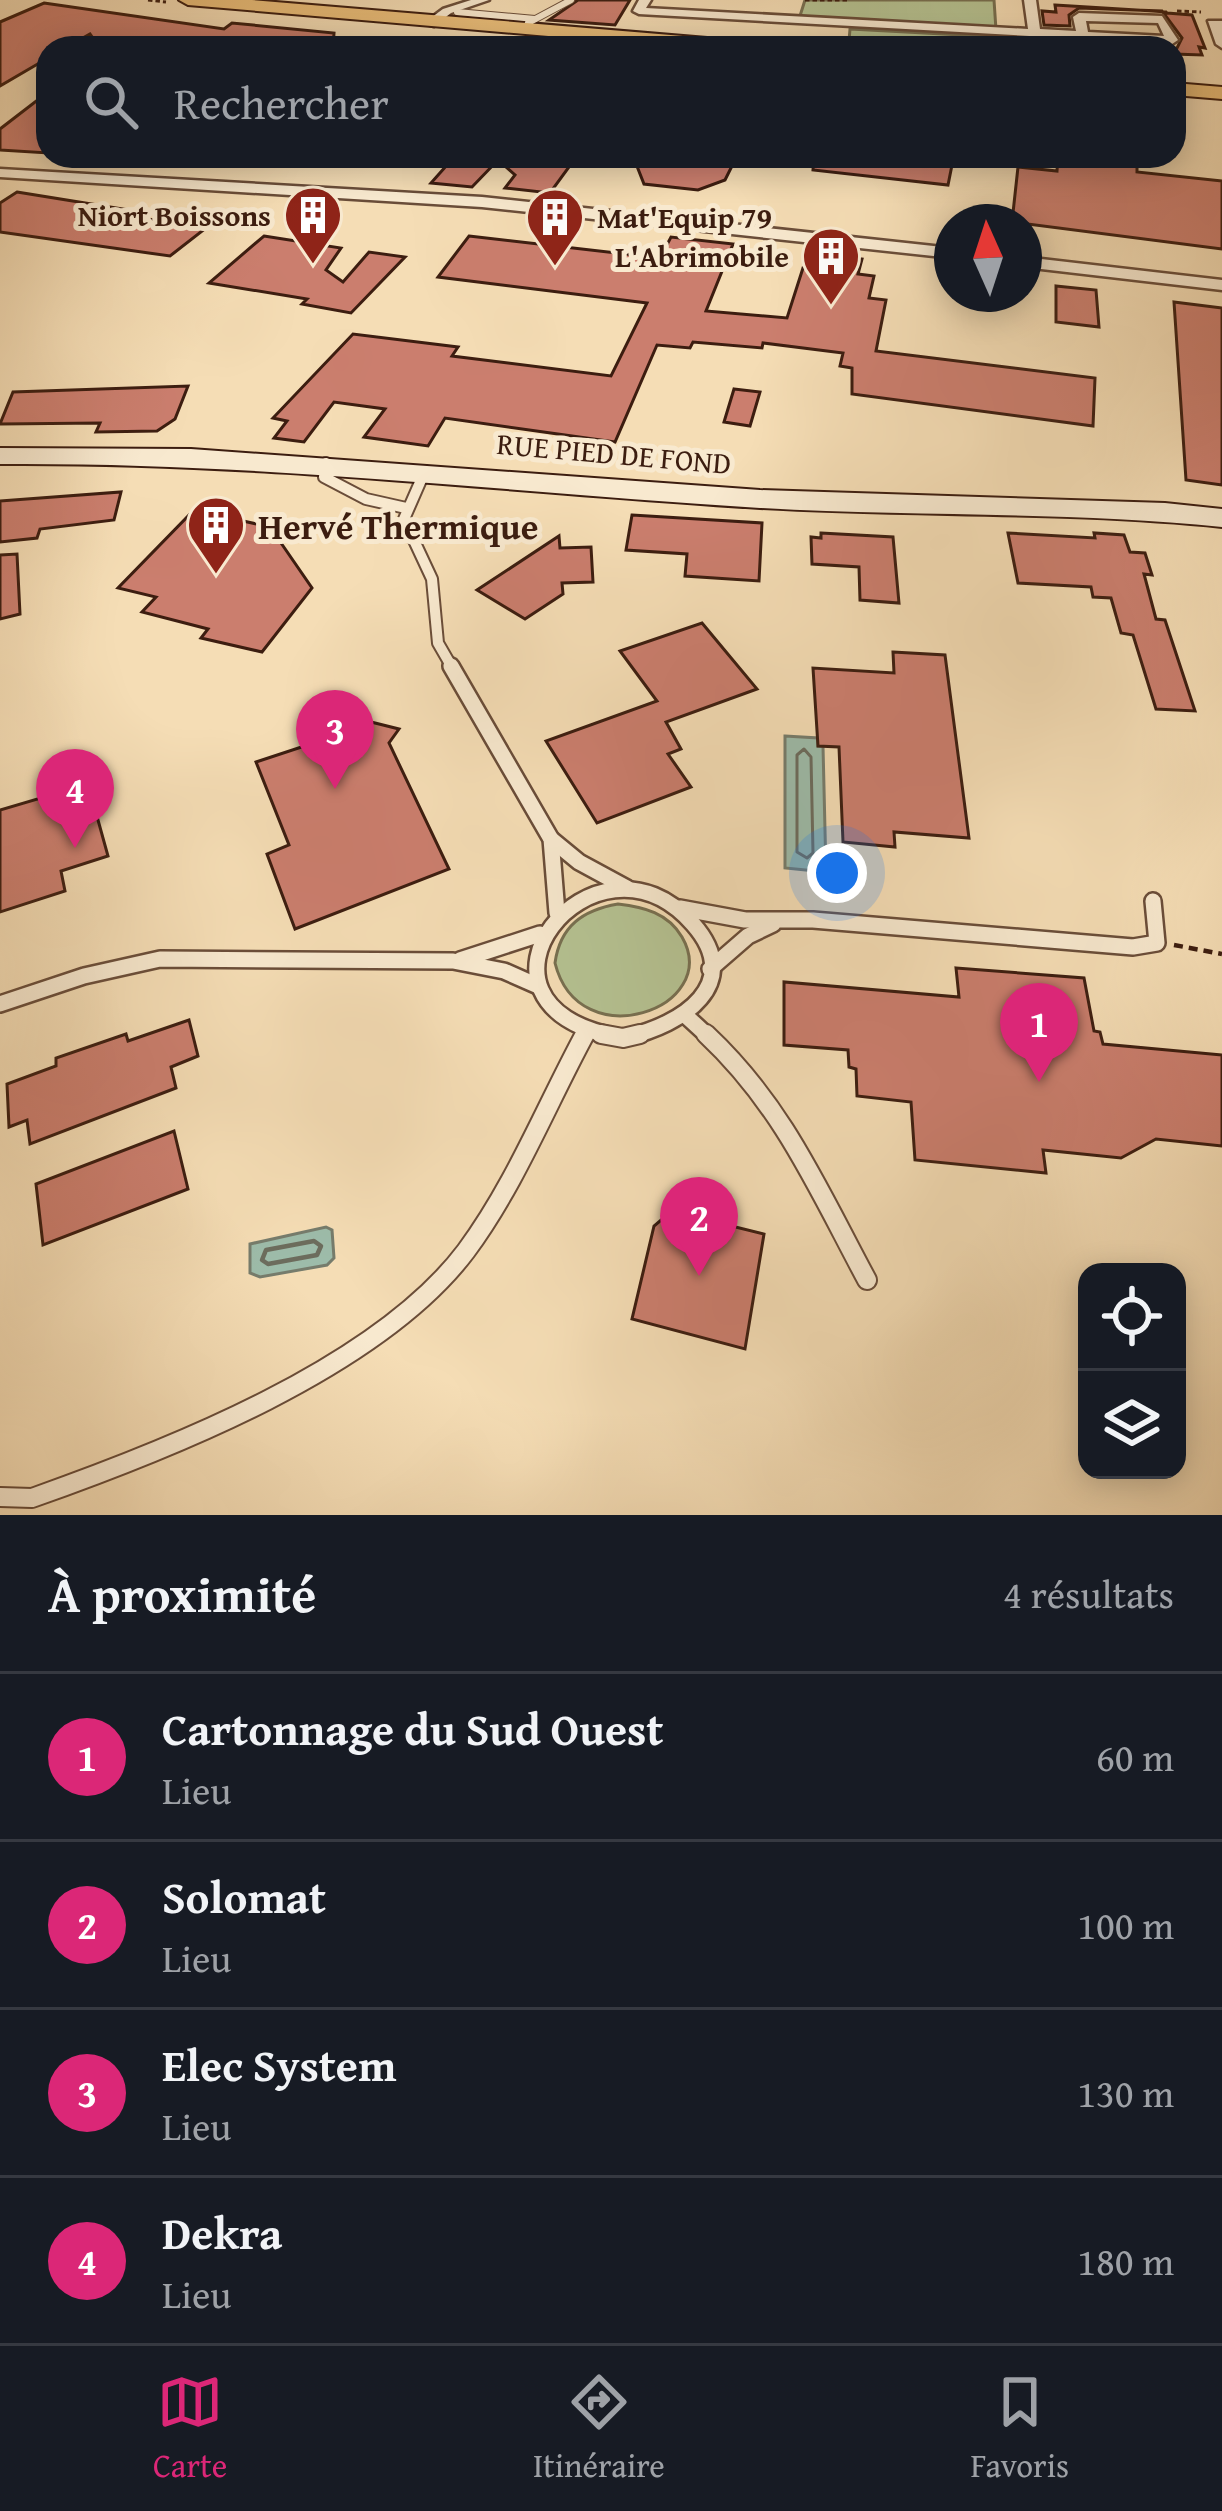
<!DOCTYPE html>
<html lang="fr">
<head>
<meta charset="utf-8">
<style>
	:root { --surface:#171b24; --page:#20242c; --text:#f1f3f6; --muted:#9ea1a6; --line:#363941; --accent:#db2777 }
	body { margin:0; font-family:"Gentium Book Plus",serif; background:var(--page); color:var(--text) }
	.controls { position:absolute; right:36px; bottom:36px; display:grid; overflow:hidden; border-radius:24px; box-shadow:0 6px 30px #0003 }
	.controls button { width:108px; height:108px; display:grid; place-items:center; padding:0; border:0; border-bottom:3px solid var(--line); background:var(--surface); color:var(--text); font:60px sans-serif }
	.compass { position:absolute; left:934px; top:204px; width:108px; height:108px; border-radius:50%; background:var(--surface); box-shadow:0 6px 30px #0003; rotate:357deg }
	.you { position:absolute; left:837px; top:873px; width:42px; height:42px; margin:-30px; border:9px solid #fff; border-radius:50%; background:#1a73e8; box-shadow:0 0 0 18px #1a73e833 }
	.badge { display:grid; place-items:center; width:78px; height:78px; border-radius:50%; background:var(--accent); color:#fff; font-size:39px; font-weight:700 }
	.pin { position:absolute; translate:-50% -99px; filter:drop-shadow(0 3px 6px #0008) }
	.pin::after { content:''; position:absolute; top:63px; width:42px; height:36px; background:inherit; clip-path:polygon(0 0,100% 0,50% 100%) }
	.list { margin:0; padding:0; list-style:none }
	h2 { display:flex; justify-content:space-between; align-items:center; height:156px; margin:0; padding:0 48px; font-size:51px }
	h2 small { font-size:39px; font-weight:400; color:var(--muted) }
	.list li { display:grid; grid-template-columns:78px 1fr auto; gap:36px; align-items:center; box-sizing:border-box; height:168px; padding:0 48px; border-top:3px solid var(--line) }
	.list b { display:block; font-size:45px; white-space:nowrap }
	.list p { margin:0; font-size:39px; white-space:nowrap; color:var(--muted) }
	.list em { font-size:39px; font-style:normal; color:var(--muted) }
	.icon { flex:none; width:66px; height:66px; fill:none; stroke:currentColor; stroke-width:2; stroke-linecap:round; stroke-linejoin:round }
	.map { position:relative; flex:none; width:1222px; height:1515px; overflow:hidden }
	.search { position:absolute; background:var(--surface); box-shadow:0 6px 30px #0003; left:36px; right:36px; top:36px; height:132px; display:flex; align-items:center; gap:30px; box-sizing:border-box; padding:0 42px; border-radius:36px; color:var(--muted); font-size:45px }
	.sheet { height:828px; background:var(--surface) }
	nav { display:flex; justify-content:space-around; align-items:center; box-sizing:border-box; height:168px; border-top:3px solid var(--line); background:var(--surface); font-size:33px; color:var(--muted) }
	nav a { display:grid; justify-items:center; gap:6px }
	nav .on { color:var(--accent) }
	.map>svg:first-child { display:block }
</style>
</head>
<body>
<div class="map">
<svg width="1222" height="1515" viewBox="0 0 1222 1515">
	<rect width="100%" height="100%" fill="#f5ddb5"/>
	<filter id="stains"><feTurbulence type="fractalNoise" baseFrequency=".00167" numOctaves="4"/><feColorMatrix values="0 0 0 0 .2 0 0 0 0 .09 0 0 0 0 .02 0 0 0 .5 -.17"/></filter>
	<radialGradient id="worn" r=".72"><stop offset=".6" stop-color="#630" stop-opacity="0"/><stop offset="1" stop-color="#630" stop-opacity=".3"/></radialGradient>
	<g fill="#b5c292" stroke="#787051" stroke-width="3">
		<path d="M805,0H994L996,30L799,19Z"/>
		<path d="M850,29L1017,38C988,61 889,43 849,41Z"/>
		<path d="M618,904C644,907 668,913 682,937C723,1008 579,1059 555,963C560,926 583,910 618,904Z"/>
	</g>
	<g fill="#9dbcaa" stroke="#767c6c" stroke-width="3">
		<path d="M785,736L818,738V746H823L826,872L785,868Z"/>
		<path d="M326,1227L332,1230L334,1258L327,1265L260,1277L250,1273V1244Z"/>
	</g>
	<g fill="none" stroke-linecap="round" stroke-linejoin="round">
		<path stroke="#6c6c5d" stroke-width="3" d="M804,749L811,757L813,853L807,858L797,852V755Z"/>
		<path stroke="#6c6c5d" stroke-width="4.5" d="M314,1241L321,1246L317,1255L268,1264L262,1260L266,1250Z"/>
	</g>
	<g fill="#cb7e6e" stroke="#3c1d10" stroke-width="3">
		<path d="M578,0H630L615,25L549,20Z"/>
		<path d="M44,3L224,29L232,23L334,33L333,48H196L199,46L162,43L151,48H100L90,34L65,48H48V58L0,86V22Z"/>
		<path d="M1055,5L1153,11L1166,12L1167,13L1192,15L1205,48L1199,47L1202,55L1174,54L1182,38L1162,11L1079,8L1069,15L1070,26L1044,25L1042,11L1056,12Z"/>
		<path d="M48,92V153L0,150V129Z"/>
		<path d="M455,156H577L550,193L505,188L515,175L498,160L472,187L431,183Z"/>
		<path d="M633,156H737L725,180L698,190L644,184Z"/>
		<path d="M814,156H948L946,165H952L948,185L813,170Z"/>
		<path d="M1058,156H1137V172L1222,181V249L1012,222L1018,167L1057,171Z"/>
		<path d="M17,192L122,209L115,214L206,228L170,256L0,232V203Z"/>
		<path d="M264,236L341,248L326,270L343,282L369,252L405,257L351,313L302,304L307,299L209,283Z"/>
		<path d="M469,236L660,258L671,237L733,244L706,311L787,318L803,268L833,272L837,256L862,259L858,274L874,276L869,298L886,300L876,351L1095,378L1093,426L852,394V368L840,366L843,353L763,343L762,348L693,342L690,348L657,345L615,442L445,418L428,446L364,437L385,409L334,402L304,442L274,438L287,421L273,418L353,334L458,347L452,356L611,376L647,303L438,277Z"/>
		<path d="M1056,286L1096,290L1099,327L1056,322Z"/>
		<path d="M1174,302L1222,308V485L1186,480Z"/>
		<path d="M188,386L175,419L157,431L96,432L100,423L0,424L13,392Z"/>
		<path d="M734,389L760,392L750,426L724,422Z"/>
		<path d="M121,492L114,520L40,529L37,538L0,542V501Z"/>
		<path d="M194,510L270,527L312,588L262,652L201,638L208,629L142,612L156,597L118,588Z"/>
		<path d="M632,515L762,523L759,581L685,576L687,554L626,550Z"/>
		<path d="M821,533L893,537L899,603L860,600L859,567L812,564L811,537L821,538Z"/>
		<path d="M1008,533L1095,538L1094,533L1124,535L1130,552L1145,553L1152,575L1144,574L1156,619L1165,620L1195,711L1156,709L1133,635L1121,633L1111,598L1093,597L1091,587L1018,583Z"/>
		<path d="M559,536L560,548L591,547L593,582L562,583L563,594L525,619L477,590Z"/>
		<path d="M17,554L20,614L0,619V555Z"/>
		<path d="M702,623L757,689L666,722L681,749L668,754L691,787L597,823L546,741L657,701L620,651Z"/>
		<path d="M893,652L945,655L969,838L894,832L895,847L843,842L839,747L818,746L813,668L894,673Z"/>
		<path d="M347,716L399,729L389,743L449,869L295,929L267,854L289,845L256,762L332,737Z"/>
		<path d="M88,784L108,856L61,871L65,891L0,912V810Z"/>
		<path d="M956,968L1084,978L1094,1031L1100,1032L1103,1044L1222,1055V1146L1156,1139L1121,1158L1043,1150L1046,1173L915,1160L911,1102L857,1096L856,1069L849,1067L848,1050L784,1045V982L959,997Z"/>
		<path d="M189,1020L198,1056L171,1067L176,1088L30,1144L27,1120L9,1127L7,1084L56,1066V1058L126,1034L128,1041Z"/>
		<path d="M174,1131L188,1189L43,1245L36,1184Z"/>
		<path d="M683,1214L764,1234L745,1349L632,1319L654,1226L667,1215Z"/>
	</g>
	<g fill="none" stroke-linecap="round" stroke-linejoin="round">
		<defs>
			<g id="service-far3">
				<path d="M457,12L535,19"/>
				<path d="M528,23L571,0"/>
			</g>
			<g id="service-far2">
				<path d="M326,463L324,477L366,499L406,508"/>
				<path d="M425,471L404,519L432,579L438,643L453,669"/>
			</g>
			<g id="service-far1">
				<path d="M451,666L551,839L557,913"/>
				<path d="M551,839L579,862L627,888"/>
				<path d="M680,908L745,920H813L1133,947L1157,943L1153,901"/>
				<path d="M460,960L540,934"/>
				<path d="M710,969L748,936L773,924"/>
				<path d="M0,1004L84,976L160,959L453,961L504,971L538,986"/>
				<path d="M685,1015L709,1037"/>
				<path d="M584,1037L587,1031"/>
				<path d="M618,1037C441,1005 594,812 693,924C746,984 681,1025 627,1037"/>
			</g>
			<g id="service">
				<path d="M601,1034L623,1038L640,1034"/>
				<path d="M706,1034C783,1106 818,1189 867,1280"/>
				<path d="M0,1497L32,1498C168,1450 378,1368 466,1251C515,1185 546,1106 585,1034"/>
			</g>
			<g id="minor">
				<path d="M471,0H489L451,13L434,26L424,23L443,9Z"/>
				<path d="M639,0H651L646,8L1028,29L1024,0H1036L1040,29L1076,31L1073,17L1079,13L1162,16L1178,40L1172,44L639,14L633,11ZM1086,21L1158,23L1164,36L1088,32Z"/>
				<path d="M1208,21H1222V48L1216,44Z"/>
				<path d="M0,169L482,197L952,248V258L482,207L0,177Z"/>
				<path d="M1024,257L1222,280V290L1024,267Z"/>
			</g>
			<path id="secondary" d="M0,448L191,449L760,490L1165,503L1222,509V527C1068,511 914,517 760,508C506,492 255,462 0,464Z"/>
			<g id="primary">
				<path d="M179,0H252L755,42L765,48H687L188,5Z"/>
				<path d="M1174,83L1222,87V99L1174,95Z"/>
			</g>
		</defs>
		<use href="#service-far3" stroke="#6a4d39" stroke-width="8"/>
		<use href="#service-far2" stroke="#6a4d39" stroke-width="14"/>
		<use href="#service-far1" stroke="#6a4d39" stroke-width="20"/>
		<use href="#service" stroke="#6a4d39" stroke-width="22"/>
		<use href="#minor" stroke="#6a4d39" stroke-width="5"/>
		<use href="#secondary" stroke="#3c1d10" stroke-width="4"/>
		<use href="#primary" stroke="#3c1d10" stroke-width="4"/>
		<g stroke="#3c1d10" stroke-width="3" stroke-dasharray="4.5 3" stroke-linecap="butt">
			<path d="M148,0L166,2"/>
			<path d="M805,0H847"/>
			<path d="M1177,11L1201,12"/>
		</g>
		<path stroke="#3c1d10" stroke-width="4.5" stroke-dasharray="9 6" stroke-linecap="butt" d="M1174,945L1222,954"/>
		<use href="#service-far3" stroke="#f8e9cf" stroke-width="6"/>
		<use href="#service-far2" stroke="#f8e9cf" stroke-width="10"/>
		<use href="#service-far1" stroke="#f8e9cf" stroke-width="15"/>
		<use href="#service" stroke="#f8e9cf" stroke-width="18"/>
		<use href="#minor" fill="#f8e9cf" fill-rule="evenodd"/>
		<use href="#secondary" fill="#f8e9cf" fill-rule="evenodd"/>
		<use href="#primary" fill="#eabe7a" fill-rule="evenodd"/>
	</g>
	<defs>
		<symbol id="building-pin" viewBox="-11 -11 22 30"><path d="M0 17L-7.5 6A9.5 9.5 0 1 1 7.5 6Z" fill="#8f2418" stroke="#f8e9cf"/><path d="M-4-6H4V6H1V3H-1V6H-4ZM-2.5-4.3h1.7v1.8h-1.7ZM.8-4.3h1.7v1.8H.8ZM-2.5-1h1.7V.8h-1.7ZM.8-1h1.7V.8H.8Z" fill="#fff"/></symbol>
	</defs>
	<g fill-rule="evenodd">
		<use href="#building-pin" x="280" y="182" width="66" height="90"/>
		<use href="#building-pin" x="522" y="184" width="66" height="90"/>
		<use href="#building-pin" x="798" y="223" width="66" height="90"/>
		<use href="#building-pin" x="183" y="492" width="66" height="90"/>
	</g>
	<g text-anchor="middle" dominant-baseline="central" stroke-width="10" stroke-linejoin="round" paint-order="stroke">
		<g font-size="30" font-weight="bold" fill="#3c1d10" stroke="#f8e9cf" text-anchor="end">
			<text x="271" y="215">Niort Boissons</text>
			<text x="597" y="217" text-anchor="start">Mat'Equip 79</text>
			<text x="789" y="256">L'Abrimobile</text>
		</g>
		<g font-size="30" fill="#3c1d10" stroke="#f8e9cf">
			<text transform="translate(614 453) rotate(5)">RUE PIED DE FOND</text>
		</g>
		<g font-size="36" font-weight="bold" fill="#3c1d10" stroke="#f8e9cf" text-anchor="start">
			<text x="258" y="525">Hervé Thermique</text>
		</g>
	</g>
	<rect width="100%" height="100%" filter="url(#stains)"/>
	<rect width="100%" height="100%" fill="url(#worn)"/>
</svg>
<div class="controls">
<button><svg class="icon" aria-label="locate" viewBox="0 0 24 24"><circle cx="12" cy="12" r="6"/><path d="M12 2v4M12 18v4M2 12h4M18 12h4"/></svg></button>
<button><svg class="icon" aria-label="layers" viewBox="0 0 24 24"><path d="M12 4l9 5-9 5-9-5zM3 14l9 5 9-5"/></svg></button>
</div>
<svg class="compass" viewBox="-18 -18 36 36"><path d="M0-13l5 13h-10z" fill="#e53935"/><path d="M0 13l5-13h-10z" fill="#9ea1a6"/></svg>
<div class="you"></div>
<div class="pin badge" style="left:1039px;top:1082px">1</div>
<div class="pin badge" style="left:699px;top:1276px">2</div>
<div class="pin badge" style="left:335px;top:789px">3</div>
<div class="pin badge" style="left:75px;top:848px">4</div>
<div class="search"><svg class="icon" aria-label="search" viewBox="0 0 24 24"><circle cx="10" cy="10" r="6"/><path d="M15 15l6 6"/></svg>Rechercher</div>
</div>
<section class="sheet">
<h2>À proximité<small>4 résultats</small></h2>
<ul class="list">
<li><span class="badge">1</span><div><b>Cartonnage du Sud Ouest</b><p>Lieu</p></div><em>60 m</em></li>
<li><span class="badge">2</span><div><b>Solomat</b><p>Lieu</p></div><em>100 m</em></li>
<li><span class="badge">3</span><div><b>Elec System</b><p>Lieu</p></div><em>130 m</em></li>
<li><span class="badge">4</span><div><b>Dekra</b><p>Lieu</p></div><em>180 m</em></li>
</ul>
</section>
<nav>
<a class="on"><svg class="icon" aria-label="map" viewBox="0 0 24 24"><path d="M3 6l6-2 6 2 6-2v14l-6 2-6-2-6 2zM9 4v14M15 6v14"/></svg>Carte</a>
<a><svg class="icon" aria-label="directions" viewBox="0 0 24 24"><path d="M12 3l9 9-9 9-9-9zM9 14v-3h6M13 9l2 2-2 2"/></svg>Itinéraire</a>
<a><svg class="icon" aria-label="saved" viewBox="0 0 24 24"><path d="M7 4h10v16l-5-4-5 4z"/></svg>Favoris</a>
</nav>
</body>
</html>
